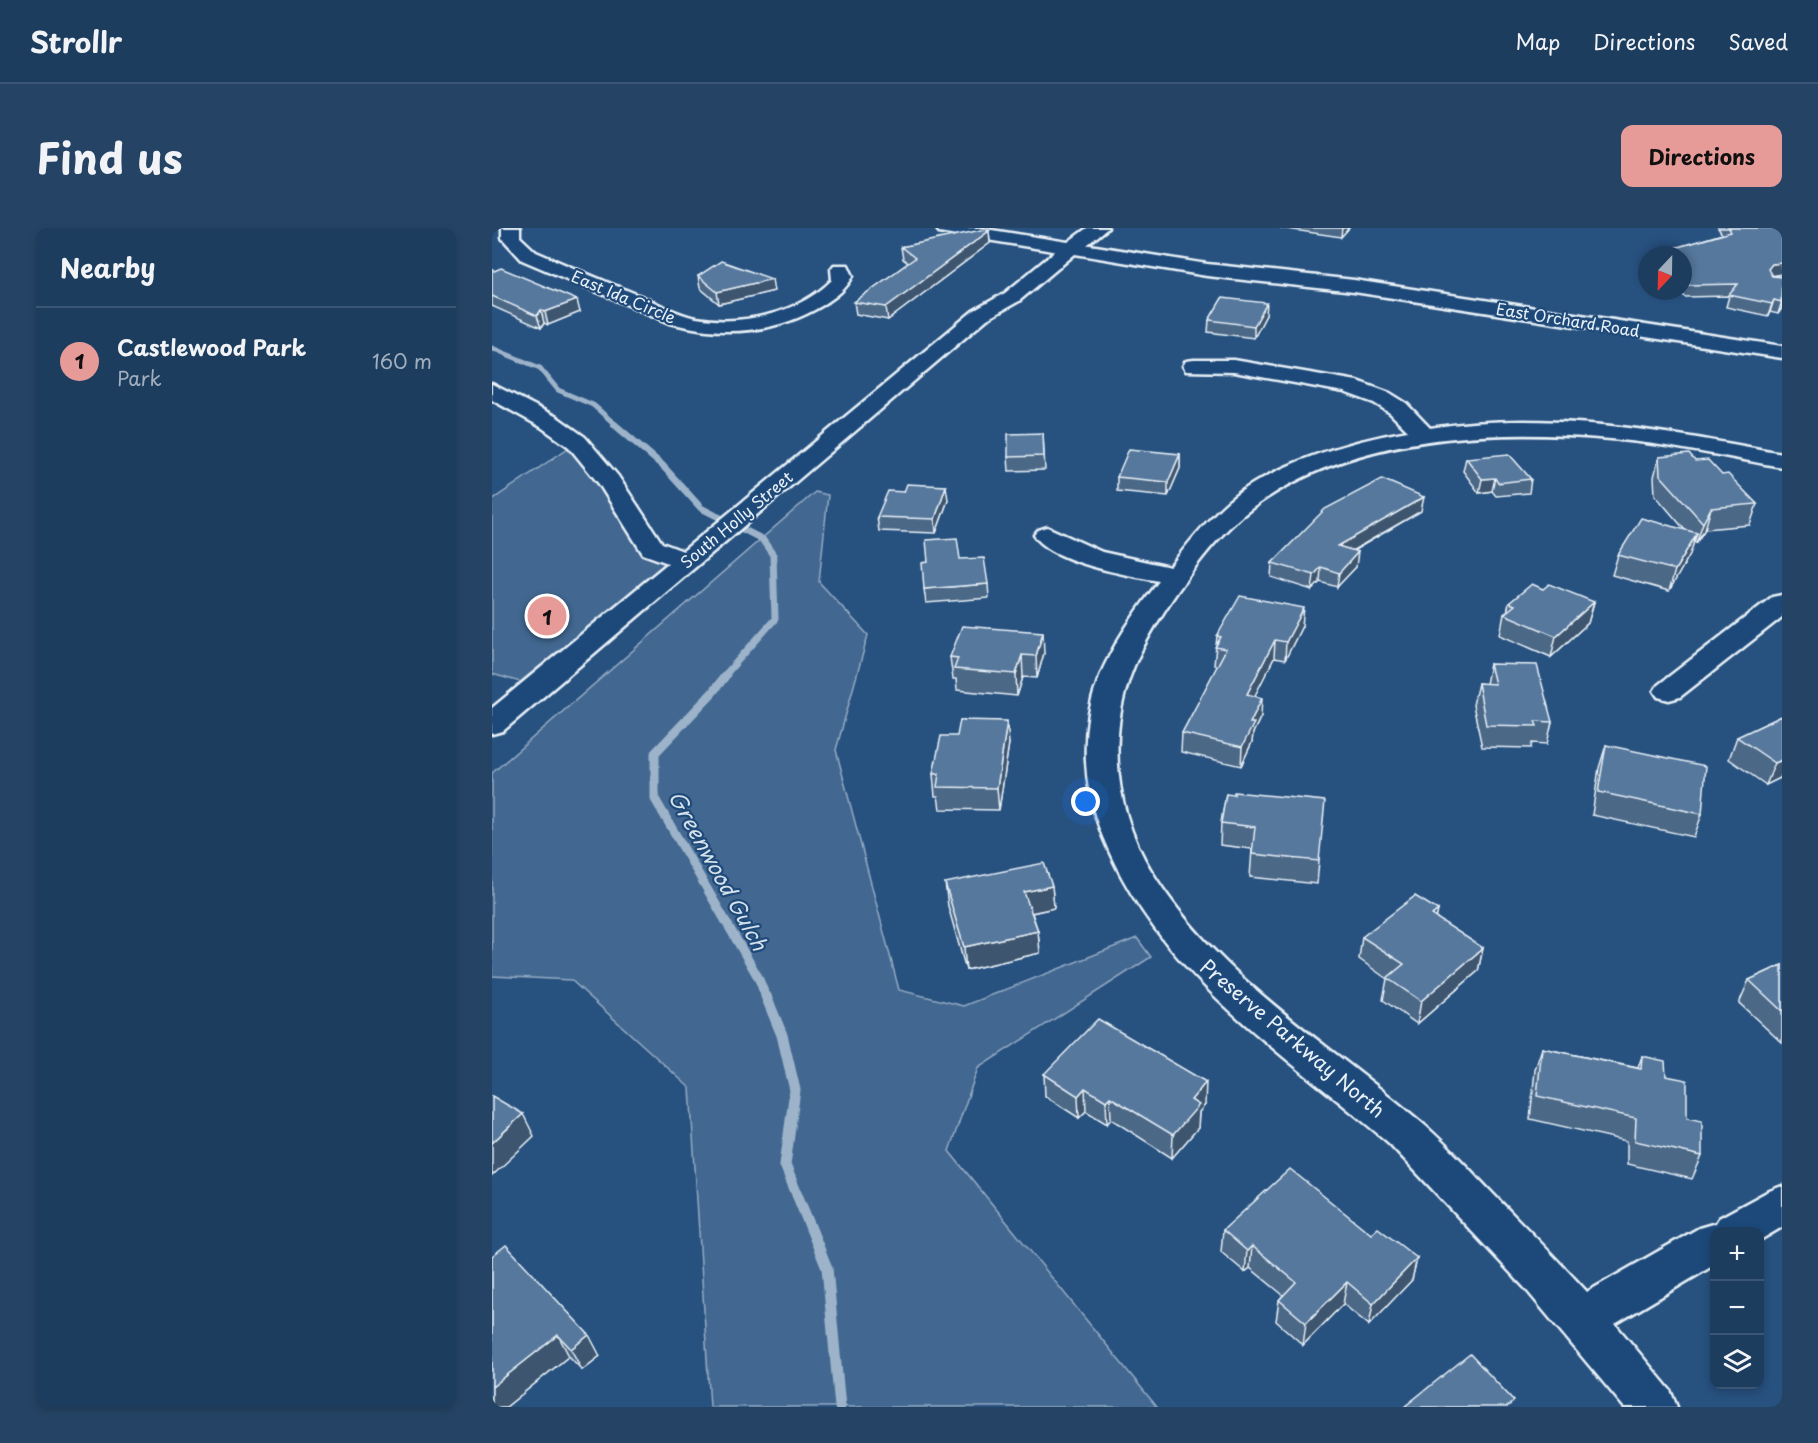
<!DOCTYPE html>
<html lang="en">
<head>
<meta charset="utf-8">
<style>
	:root { --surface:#1d3d5f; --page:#254465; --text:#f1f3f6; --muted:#a0aebd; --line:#3b5674; --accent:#e69b98 }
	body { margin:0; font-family:"Playpen Sans",sans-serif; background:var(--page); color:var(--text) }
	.controls { position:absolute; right:18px; bottom:18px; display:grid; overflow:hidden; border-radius:12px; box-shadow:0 3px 9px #0003 }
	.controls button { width:54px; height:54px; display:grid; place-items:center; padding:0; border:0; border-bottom:2px solid var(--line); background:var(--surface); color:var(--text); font:30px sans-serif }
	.compass { position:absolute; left:1146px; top:18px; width:54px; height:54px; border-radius:50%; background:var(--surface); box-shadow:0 3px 9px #0003; rotate:202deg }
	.you { position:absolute; left:594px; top:574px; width:21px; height:21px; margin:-15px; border:4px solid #fff; border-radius:50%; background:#1a73e8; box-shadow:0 0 0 9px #1a73e833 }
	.badge { display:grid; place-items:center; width:39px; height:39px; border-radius:50%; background:var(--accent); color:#111; font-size:20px; font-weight:700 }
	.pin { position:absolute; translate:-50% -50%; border:3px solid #fff; box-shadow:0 2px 6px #0006 }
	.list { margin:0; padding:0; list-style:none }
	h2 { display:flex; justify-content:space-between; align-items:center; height:78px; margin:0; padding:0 24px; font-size:26px }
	h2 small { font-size:20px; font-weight:400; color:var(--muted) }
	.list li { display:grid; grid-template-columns:39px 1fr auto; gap:18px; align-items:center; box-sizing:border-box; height:108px; padding:0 24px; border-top:2px solid var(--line) }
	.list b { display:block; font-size:22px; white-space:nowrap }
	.list p { margin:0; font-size:20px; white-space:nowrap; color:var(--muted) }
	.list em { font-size:20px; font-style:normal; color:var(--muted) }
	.icon { flex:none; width:33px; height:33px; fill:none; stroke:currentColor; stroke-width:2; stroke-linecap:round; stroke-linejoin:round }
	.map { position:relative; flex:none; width:1290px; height:1179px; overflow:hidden; border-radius:12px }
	header { display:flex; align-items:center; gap:36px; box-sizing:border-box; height:84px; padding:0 30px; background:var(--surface); border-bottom:2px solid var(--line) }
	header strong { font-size:28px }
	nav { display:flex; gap:33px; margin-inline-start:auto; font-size:21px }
	.intro { display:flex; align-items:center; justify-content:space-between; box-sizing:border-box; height:144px; padding:0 36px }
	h1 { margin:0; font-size:42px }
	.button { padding:15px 27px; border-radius:12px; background:var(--accent); color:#111; font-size:21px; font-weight:700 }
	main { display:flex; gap:36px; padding:0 36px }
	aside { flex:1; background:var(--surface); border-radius:12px; box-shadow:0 3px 9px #0003 }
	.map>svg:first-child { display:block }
</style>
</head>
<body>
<header>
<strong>Strollr</strong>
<nav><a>Map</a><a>Directions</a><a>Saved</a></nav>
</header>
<div class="intro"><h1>Find us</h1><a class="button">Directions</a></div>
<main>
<aside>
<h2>Nearby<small></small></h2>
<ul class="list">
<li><span class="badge">1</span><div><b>Castlewood Park</b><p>Park</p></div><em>160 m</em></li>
</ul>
</aside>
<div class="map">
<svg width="1290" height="1179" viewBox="0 0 1290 1179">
	<rect width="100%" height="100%" fill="#27517f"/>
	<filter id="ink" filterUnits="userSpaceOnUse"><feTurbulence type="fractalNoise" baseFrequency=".0167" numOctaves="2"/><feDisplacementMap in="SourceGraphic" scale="12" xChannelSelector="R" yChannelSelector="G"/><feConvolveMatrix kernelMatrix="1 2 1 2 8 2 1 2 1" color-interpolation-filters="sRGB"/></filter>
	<g filter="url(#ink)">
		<g fill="#436891" stroke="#96acc4" stroke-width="1.5">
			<path d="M85,214L182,330L28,454L0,446V272Z"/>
			<path d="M323,264L336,267L327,354L376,407L344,522L407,762L472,778L645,710L659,729L486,840L457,923L665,1179H218L198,860L79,752L0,748V545Z"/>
		</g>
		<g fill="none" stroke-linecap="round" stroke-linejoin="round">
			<path stroke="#9db3c9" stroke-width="5" d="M0,120L48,140L66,162L101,177L124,197"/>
			<path stroke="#9db3c9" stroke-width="7" d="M122,196L171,238L209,280L270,311L281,327L283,391L232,448"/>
			<path stroke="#9db3c9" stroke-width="9" d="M234,447L220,465L163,525V571L266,749L274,769"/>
			<path stroke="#9db3c9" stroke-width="11" d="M274,768L290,807L303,862L293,937L335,1040L348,1179"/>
			<defs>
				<g id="minor">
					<path d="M10,0H28V9L44,24C79,39 114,54 149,68C167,76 185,86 204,90C250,98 306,86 340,52L339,41L342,37H356L361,48C354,62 343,69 331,77C283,106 231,109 178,95L30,32L10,10Z"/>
					<path d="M579,14L715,36L862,52L1290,118V130L862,64L715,48L583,26L527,73L495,91L11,503L0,506V480L176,335L151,326L107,256L77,219L49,199L0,172V156L65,189L93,209L126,248L170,315L191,323L481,83L513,65L572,16Z"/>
					<path d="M702,132H742L865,153L898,165L914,175L938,200C1056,181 1174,204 1290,225V239C1233,229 1177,216 1119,211C997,200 850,206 750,288C716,316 677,373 655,412C613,484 617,574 660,644C725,749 832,812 924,890C952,913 977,941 1002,967C1033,999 1065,1031 1095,1064L1207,1000L1224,995L1227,990L1275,964L1290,958V999L1268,1012V1004H1222V1037L1123,1096L1178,1162L1185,1179H1132L1032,1059L897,915C789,823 666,746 611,609C591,561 587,503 606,453C620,416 644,384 667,353C635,347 561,335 542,307L546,302L555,299L610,324L678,339C694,318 711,297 730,279C773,238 857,213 916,203L898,185L882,175L852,164L742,144L694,143L691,138L694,133Z"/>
					<path d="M1290,367V389L1188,469L1177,472L1166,469L1162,463L1166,457L1280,369Z"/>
				</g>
				<path id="major" d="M444,0H487L576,14L595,0H616L586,24L579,26L447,4Z"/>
			</defs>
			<use href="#minor" stroke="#e8f1f8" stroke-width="5"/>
			<use href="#major" stroke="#e8f1f8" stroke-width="5"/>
			<use href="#minor" fill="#1f4a7a" fill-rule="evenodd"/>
			<use href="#major" fill="#1f4a7a" fill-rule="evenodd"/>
		</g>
		<g fill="#4b6787" stroke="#e8f1f8" stroke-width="1.5">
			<path d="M788,0H857L849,9Z"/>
			<path d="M1226,0H1290V46L1280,47L1290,49V80L1286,86L1278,84L1276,88L1234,79L1237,68L1193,69L1187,63H1191V27H1165V25L1230,6Z"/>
			<path d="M497,3L498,15L396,92L364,86L362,74L416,35L411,31L409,19Z"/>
			<path d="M0,41L2,43L88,84L56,97L52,95L49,100L0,78Z"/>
			<path d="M206,48L282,63L227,76L208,60Z"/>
			<path d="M774,87L762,110L716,104L717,92Z"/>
			<path d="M551,205L553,242L517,243L516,229Z"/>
			<path d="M688,226V240L676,268L625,263V249Z"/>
			<path d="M1167,229L1203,233L1230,247L1265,276L1258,297L1213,301L1204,315L1202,313L1198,326L1177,363L1120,347L1126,327L1193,302L1163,267L1162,249Z"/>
			<path d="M974,230L1039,251L1037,265L1004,268L1000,263L987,265L971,243Z"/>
			<path d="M412,264L456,272L444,305L387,303L385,289Z"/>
			<path d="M929,283L861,323L864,339L845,359L828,354L820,362L779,349L780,335Z"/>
			<path d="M496,356L497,370L434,375L432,361Z"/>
			<path d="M1051,361L1102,374L1096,395L1059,429L1008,407L1012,386L1015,384L1017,375Z"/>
			<path d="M810,398L793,432L782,430L762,468L769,488L761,505L760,514L749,538L689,524L690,505L726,438L722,437L725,408Z"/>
			<path d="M552,425L545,450L531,449L525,468L465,462L464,451H461L458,429Z"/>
			<path d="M998,436L1060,494L1055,516L1040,515L1039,520L990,519L981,477L986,455L994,456Z"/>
			<path d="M1290,488V552L1288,550L1274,557L1237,531L1245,509Z"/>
			<path d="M517,515L507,582L448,581L446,568H443L441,546Z"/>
			<path d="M1114,517L1210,586L1202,609L1100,587L1107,540Z"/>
			<path d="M734,566L827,633L825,656L758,649L760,621L728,617L729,595Z"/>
			<path d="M453,655L560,658L562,680L540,685L546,703L548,725L474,742L456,678Z"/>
			<path d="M946,682L944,690L991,720L986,743L925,796L891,772L895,751L867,731L870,709Z"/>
			<path d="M1290,737V815L1247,775L1257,752Z"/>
			<path d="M1050,820L1146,840L1150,828L1174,848L1195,890L1210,928L1200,951L1135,936V913L1038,891L1043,842Z"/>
			<path d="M552,846L713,877L707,884L706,900L680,930L619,891L615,896L594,883L587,890L553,868Z"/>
			<path d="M731,1002L879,1006L925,1030L920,1052L877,1097L851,1076L811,1117L784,1093L787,1072L791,1067L758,1040L753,1044L729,1024Z"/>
			<path d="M0,1028L108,1128L90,1142L77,1128L14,1179H0Z"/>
		</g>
		<g fill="#3d546e" stroke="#e8f1f8" stroke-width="1.5">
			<path d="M850,0H857L849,9Z"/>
			<path d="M497,3L498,15L396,92L394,79Z"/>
			<path d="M1290,35V46L1277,48L1276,41L1280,36Z"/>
			<path d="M280,51L282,63L227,76L225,64Z"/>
			<path d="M85,72L88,84L56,97L53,84Z"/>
			<path d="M1282,72L1278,84L1276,88L1280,76Z"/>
			<path d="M1290,73V80L1286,86Z"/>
			<path d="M775,75L774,87L762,110V98Z"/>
			<path d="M49,82L52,95L49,100L45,88Z"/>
			<path d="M688,226V240L676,268V254Z"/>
			<path d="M1003,250L1000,263L987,265L990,251Z"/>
			<path d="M454,258L456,272L444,305L443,291Z"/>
			<path d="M932,269L929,283L844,332L846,318Z"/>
			<path d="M1219,280L1213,301L1204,315L1211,295Z"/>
			<path d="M1205,305L1198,326L1177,363L1183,342Z"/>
			<path d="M866,324L864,339L845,359L847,345Z"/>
			<path d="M829,339L828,354L820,362L822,347Z"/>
			<path d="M1102,374L1096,395L1059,429L1064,408Z"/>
			<path d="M812,380L810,398L793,432L794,414Z"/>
			<path d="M551,404L552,425L545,450L544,428Z"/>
			<path d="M783,412L782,430L754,485L755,466Z"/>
			<path d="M530,427L531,449L525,468L524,446Z"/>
			<path d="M770,470L769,488L761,505L760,514L749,538L750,519L758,495Z"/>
			<path d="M515,493L517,515L507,582L505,560Z"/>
			<path d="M1290,532V546L1288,550L1274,557L1283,535Z"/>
			<path d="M560,658L562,680L534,686L532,664Z"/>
			<path d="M946,682L941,705L940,687Z"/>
			<path d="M546,703L548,725L474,742L472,719Z"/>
			<path d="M991,720L986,743L925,796L929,773Z"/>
			<path d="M714,854L713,877L707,884L706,900L680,930L681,907L699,872Z"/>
			<path d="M593,860L594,883L587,890L586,868Z"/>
			<path d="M618,869L619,891L615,896L614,873Z"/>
			<path d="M31,886L42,908L0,948V915Z"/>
			<path d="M760,1018L758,1040L753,1044L755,1023Z"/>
			<path d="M925,1030L920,1052L877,1097L881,1076Z"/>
			<path d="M855,1054L851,1076L811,1117L814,1095Z"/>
			<path d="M66,1107L77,1128L14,1179H0V1159Z"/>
			<path d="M97,1107L108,1128L90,1142L79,1121Z"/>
		</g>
		<g fill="#57789d" stroke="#e8f1f8" stroke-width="1.5">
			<path d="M1237,0H1290V35L1280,36L1276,41L1280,48L1290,49L1289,74L1282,72L1280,76L1237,67L1246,56L1196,57L1191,52V27H1167L1165,25L1239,4Z"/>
			<path d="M489,2L497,3L394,79L362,74L423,30L409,19Z"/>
			<path d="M229,33L280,51L225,64L206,48Z"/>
			<path d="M9,40L85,72L53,84L49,82L45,88L0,68V41L2,43Z"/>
			<path d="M730,70L775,75L762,98L717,92Z"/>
			<path d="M551,205L552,228L516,229V206Z"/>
			<path d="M637,221L688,226L676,254L625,249Z"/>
			<path d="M1017,226L1039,251L1006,255L1003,250L990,251L974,230Z"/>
			<path d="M1197,226L1203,233L1216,232L1230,247L1236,246L1265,276L1219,280L1211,295L1168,247L1167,229Z"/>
			<path d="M890,251L932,269L846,318L866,324L847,345L829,339L822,347L780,335L833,281Z"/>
			<path d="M415,256L454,258L443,291L385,289L396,263L412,264Z"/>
			<path d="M1149,290L1205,305L1183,342L1126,327Z"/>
			<path d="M465,310L468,331L492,330L496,356L432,361L430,335L436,334L434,312Z"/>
			<path d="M1040,356L1051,361L1057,356L1102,374L1064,408L1012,386L1023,377L1017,375Z"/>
			<path d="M748,368L812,380L794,414L783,412L755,466L770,470L758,495H762L750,519L690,505L734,421L723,419L729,409L725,408Z"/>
			<path d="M470,398L551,404L544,428L530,427L524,446L462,441L466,430L458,429Z"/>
			<path d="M998,436L1045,437L1060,494L1043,493L1045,498L994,497L986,455L1003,456Z"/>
			<path d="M1290,488V532L1283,535L1245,509Z"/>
			<path d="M468,492L515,493L505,560L445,559L447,546H441L449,508H465Z"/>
			<path d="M1114,517L1214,538L1210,586L1106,564Z"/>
			<path d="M742,564L833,573L827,633L760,626L763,599L729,595L734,566L742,567Z"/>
			<path d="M552,635L560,658L532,664L546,703L472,719L453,655Z"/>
			<path d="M923,668L946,682L940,687L991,720L929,773L895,750L912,736L870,709Z"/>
			<path d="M1290,737V783L1257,752Z"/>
			<path d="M606,791L714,854L699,872L707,877L681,907L618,869L614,873L593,860L586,868L552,846Z"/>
			<path d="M1050,820L1149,841L1150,828L1173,833L1174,848L1195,852V890L1210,893V928L1143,913L1144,890L1045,868Z"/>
			<path d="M0,868L31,886L0,915Z"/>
			<path d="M798,941L879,1006L886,1000L925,1030L881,1076L855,1054L814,1095L787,1072L804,1054L760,1018L755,1023L731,1002Z"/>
			<path d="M14,1017L97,1107L79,1121L66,1107L0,1159V1028Z"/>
			<path d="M978,1126L1022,1173L1015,1179H912Z"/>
		</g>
	</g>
	<g text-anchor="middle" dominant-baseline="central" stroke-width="4.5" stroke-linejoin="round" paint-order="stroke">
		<g font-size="16" fill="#e8f1f8" stroke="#1f4a7a">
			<text transform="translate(132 68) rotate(23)">East Ida Circle</text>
			<text transform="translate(1076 91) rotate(9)">East Orchard Road</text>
			<text transform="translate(244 291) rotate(-40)">South Holly Street</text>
		</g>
		<g font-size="20" fill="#e8f1f8" stroke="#1f4a7a">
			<text transform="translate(801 810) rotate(40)">Preserve Parkway North</text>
		</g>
		<g font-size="21" font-style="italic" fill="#d5e2ec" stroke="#1f4a7a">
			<text transform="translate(227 642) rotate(61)">Greenwood Gulch</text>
		</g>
	</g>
</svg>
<div class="controls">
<button>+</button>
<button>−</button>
<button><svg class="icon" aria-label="layers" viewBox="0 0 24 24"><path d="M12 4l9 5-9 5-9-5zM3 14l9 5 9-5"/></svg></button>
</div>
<svg class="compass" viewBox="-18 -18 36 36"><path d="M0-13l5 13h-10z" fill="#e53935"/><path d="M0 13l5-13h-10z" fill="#a0aebd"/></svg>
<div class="you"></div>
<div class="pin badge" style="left:55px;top:388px">1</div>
</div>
</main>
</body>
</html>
